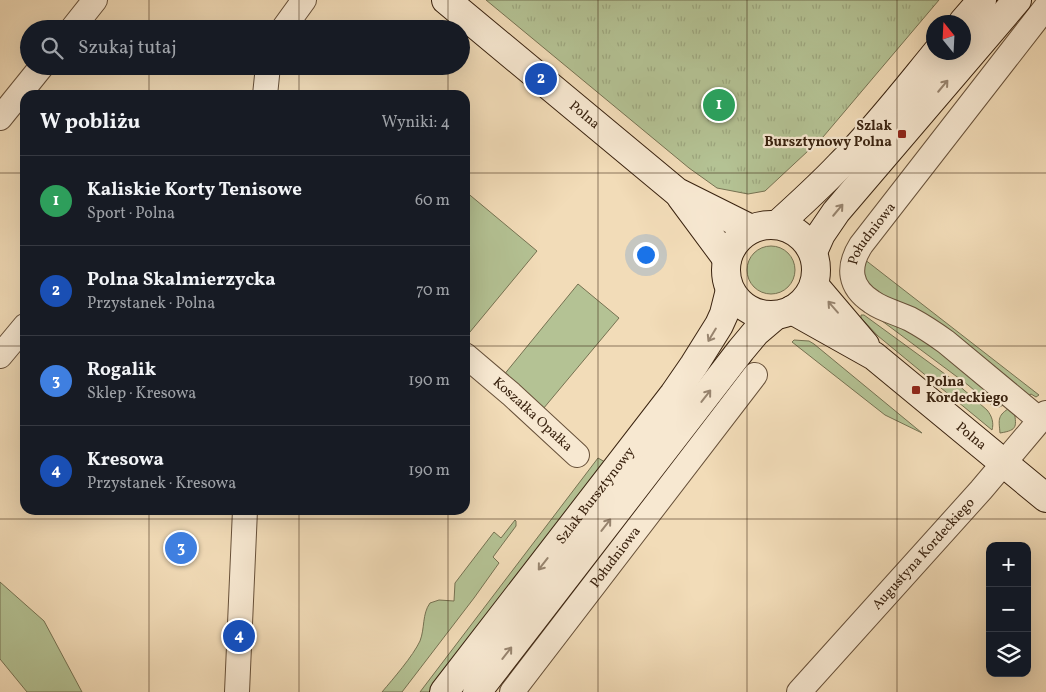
<!DOCTYPE html>
<html lang="pl">
<head>
<meta charset="utf-8">
<style>
	:root { --surface:#171b24; --page:#242831; --text:#f1f3f6; --muted:#9ea1a6; --line:#363941; --accent:#ea580c }
	body { margin:0; font-family:Vollkorn,serif; background:var(--page); color:var(--text) }
	.controls { position:absolute; right:15px; bottom:15px; display:grid; overflow:hidden; border-radius:10px; box-shadow:0 5px 20px #0002 }
	.controls button { width:45px; height:45px; display:grid; place-items:center; padding:0; border:0; border-bottom:1px solid var(--line); background:var(--surface); color:var(--text); font:25px sans-serif }
	.compass { position:absolute; left:926px; top:15px; width:45px; height:45px; border-radius:50%; background:var(--surface); box-shadow:0 5px 20px #0002; rotate:342deg }
	.you { position:absolute; left:645px; top:254px; width:18px; height:18px; margin:-12px; border:4px solid #fff; border-radius:50%; background:#1a73e8; box-shadow:0 0 0 8px #1a73e833 }
	.badge { display:grid; place-items:center; width:32px; height:32px; border-radius:50%; background:var(--accent); color:#fff; font-size:16px; font-weight:700 }
	.pin { position:absolute; translate:-50% -50%; border:2px solid #fff; box-shadow:0 1px 5px #0006 }
	.list { margin:0; padding:0; list-style:none }
	h2 { display:flex; justify-content:space-between; align-items:center; height:65px; margin:0; padding:0 20px; font-size:21px }
	h2 small { font-size:16px; font-weight:400; color:var(--muted) }
	.list li { display:grid; grid-template-columns:32px 1fr auto; gap:15px; align-items:center; box-sizing:border-box; height:90px; padding:0 20px; border-top:1px solid var(--line) }
	.list b { display:block; font-size:19px; white-space:nowrap }
	.list p { margin:0; font-size:16px; white-space:nowrap; color:var(--muted) }
	.list em { font-size:16px; font-style:normal; color:var(--muted) }
	.icon { flex:none; width:28px; height:28px; fill:none; stroke:currentColor; stroke-width:2; stroke-linecap:round; stroke-linejoin:round }
	.map { position:relative; flex:none; width:1046px; height:692px; overflow:hidden }
	.search { position:absolute; background:var(--surface); box-shadow:0 5px 20px #0002; left:20px; top:20px; width:450px; height:55px; display:flex; align-items:center; gap:12px; box-sizing:border-box; padding:0 18px; border-radius:28px; color:var(--muted); font-size:19px }
	.panel { position:absolute; background:var(--surface); box-shadow:0 5px 20px #0002; left:20px; top:90px; width:450px; height:425px; border-radius:15px }
	.map>svg:first-child { display:block }
</style>
</head>
<body>
<div class="map">
<svg width="1046" height="692" viewBox="0 0 1046 692">
	<defs>
		<pattern id="park-tufts" width="24" height="20" patternUnits="userSpaceOnUse" patternTransform="scale(1.25)"><rect width="24" height="20" fill="#b4c294"/><path d="M3 7l-1-3M5 7V3M7 7l1-3M15 17l-1-3M17 17v-4M19 17l1-3" fill="none" stroke="#9ca67e"/></pattern>
	</defs>
	<rect width="100%" height="100%" fill="#f2dcb8"/>
	<filter id="stains"><feTurbulence type="fractalNoise" baseFrequency=".004" numOctaves="4"/><feColorMatrix values="0 0 0 0 .2 0 0 0 0 .09 0 0 0 0 .02 0 0 0 .5 -.17"/></filter>
	<radialGradient id="worn" r=".72"><stop offset=".6" stop-color="#630" stop-opacity="0"/><stop offset="1" stop-color="#630" stop-opacity=".3"/></radialGradient>
	<g fill="#b4c294" stroke="#767252">
		<path d="M465,191L537,251L465,338Z"/>
		<circle cx="771" cy="270" r="24"/>
		<path d="M864,259L1039,395L1036,397L1031,394L1028,396L870,288L864,275Z"/>
		<path d="M578,284L619,318L543,409L503,376Z"/>
		<path d="M861,315H864L949,377L987,410C992,416 994,423 992,430L878,336L861,318Z"/>
		<path d="M874,315L912,330L1006,404L999,407L993,406L968,385Z"/>
		<path d="M794,340L809,341L814,344L922,433L885,415L792,342Z"/>
		<path d="M1008,409H1014C1016,426 1019,430 1000,433C999,421 997,416 1008,409Z"/>
		<path d="M598,458L605,462L430,692H420Z"/>
		<path d="M515,520L516,521V526L493,557L499,563L474,598L402,692H382C393,679 413,656 420,641C425,628 422,614 430,603L439,600L454,601L455,583L494,532L501,538Z"/>
		<path d="M0,582L44,621L82,692H27L0,659Z"/>
	</g>
	<path fill="url(#park-tufts)" stroke="#767252" d="M486,0H939L823,137L765,191L748,194L717,188L689,168Z"/>
	<g fill="none" stroke-linecap="round" stroke-linejoin="round">
		<defs>
			<g id="street">
				<path d="M72,29L95,0"/>
				<path d="M283,29L304,0"/>
				<path d="M265,95L268,66"/>
				<path d="M0,118L42,66"/>
				<path id="s1" d="M465,355L511,394L577,455"/>
				<path d="M0,356L25,326"/>
				<path id="s2" d="M1040,420L946,342C935,334 923,326 910,319C898,313 883,310 872,302C849,287 847,267 861,245L1046,7"/>
				<path d="M237,692L245,510"/>
				<path id="s3" d="M512,692L755,375"/>
				<path id="s4" d="M799,692L981,490L1046,413"/>
			</g>
			<g id="secondary">
				<path id="s5" d="M446,0L677,192L751,229"/>
				<path d="M963,22L982,0"/>
				<path d="M681,197L727,259"/>
				<circle cx="771" cy="270" r="45"/>
				<path d="M777,225C798,206 819,187 839,166C874,131 905,91 937,52"/>
				<path d="M813,252L821,234L836,212L1017,0"/>
				<path d="M814,285L865,345"/>
				<path id="s6" d="M792,310L874,356L1046,498"/>
				<path id="s7" d="M444,692L674,394L694,365L719,325L724,314L730,290"/>
				<path d="M477,692L741,350L756,332L776,315"/>
			</g>
		</defs>
		<use href="#street" stroke="#675039" stroke-width="26"/>
		<use href="#secondary" stroke="#39220f" stroke-width="30"/>
		<use href="#street" stroke="#f7e8d1" stroke-width="24"/>
		<use href="#secondary" stroke="#f7e8d1" stroke-width="28"/>
	</g>
	<defs><path id="oneway-shaft" d="M-6 0H5M1.5-3L5.5 0L1.5 3" fill="none" stroke-width="1.6" stroke-linecap="round" stroke-linejoin="round" transform="scale(1.25)"/></defs>
	<g stroke="#988570">
		<use href="#oneway-shaft" transform="translate(943 86) rotate(-50)"/>
		<use href="#oneway-shaft" transform="translate(838 210) rotate(-50)"/>
		<use href="#oneway-shaft" transform="translate(833 307) rotate(-131)"/>
		<use href="#oneway-shaft" transform="translate(712 335) rotate(121)"/>
		<use href="#oneway-shaft" transform="translate(706 396) rotate(-52)"/>
		<use href="#oneway-shaft" transform="translate(606 525) rotate(-52)"/>
		<use href="#oneway-shaft" transform="translate(543 564) rotate(128)"/>
		<use href="#oneway-shaft" transform="translate(507 653) rotate(-52)"/>
	</g>
	<path fill="none" stroke="#39220f" stroke-width="1" stroke-opacity="0.55" d="M149,0V29M299,0V29M448,0V29M598,0V692M747,0V692M897,0V692M149,66V95M299,66V95M448,66V95M0,173H25M465,173H1046M0,346H25M465,346H1046M149,510V692M299,510V692M448,510V692M0,519H1046"/>
	<g fill="#8f2418" stroke="#f7e8d1" stroke-width="2">
		<rect x="897" y="129" width="10" height="10" rx="2.5"/>
		<rect x="911" y="385" width="10" height="10" rx="2.5"/>
	</g>
	<g text-anchor="middle" dominant-baseline="central" stroke-width="4.5" stroke-linejoin="round" paint-order="stroke">
		<g font-size="14" fill="#39220f" stroke="#f7e8d1">
			<text stroke="none"><textPath href="#s5" startOffset="180">Polna</textPath></text>
			<text stroke="none"><textPath href="#s2" startOffset="288">Południowa</textPath></text>
			<text stroke="none"><textPath href="#s1" startOffset="90">Koszałka Opałka</textPath></text>
			<text stroke="none"><textPath href="#s6" startOffset="220">Polna</textPath></text>
			<text stroke="none"><textPath href="#s7" startOffset="248">Szlak Bursztynowy</textPath></text>
			<text stroke="none"><textPath href="#s4" startOffset="186">Augustyna Kordeckiego</textPath></text>
			<text stroke="none"><textPath href="#s3" startOffset="170">Południowa</textPath></text>
		</g>
		<g font-size="14" font-weight="bold" fill="#39220f" stroke="#f7e8d1" text-anchor="end">
			<text x="892" y="126">Szlak<tspan x="892" dy="16">Bursztynowy Polna</tspan></text>
			<text x="926" y="382" text-anchor="start">Polna<tspan x="926" dy="16">Kordeckiego</tspan></text>
		</g>
	</g>
	<rect width="100%" height="100%" filter="url(#stains)"/>
	<rect width="100%" height="100%" fill="url(#worn)"/>
</svg>
<div class="controls">
<button>+</button>
<button>−</button>
<button><svg class="icon" aria-label="layers" viewBox="0 0 24 24"><path d="M12 4l9 5-9 5-9-5zM3 14l9 5 9-5"/></svg></button>
</div>
<svg class="compass" viewBox="-18 -18 36 36"><path d="M0-13l5 13h-10z" fill="#e53935"/><path d="M0 13l5-13h-10z" fill="#9ea1a6"/></svg>
<div class="you"></div>
<div class="pin badge" style="left:719px;top:105px;background:#2e9e5b">1</div>
<div class="pin badge" style="left:541px;top:79px;background:#1a4fb4">2</div>
<div class="pin badge" style="left:181px;top:548px;background:#3f7fe0">3</div>
<div class="pin badge" style="left:239px;top:636px;background:#1a4fb4">4</div>
<div class="search"><svg class="icon" aria-label="search" viewBox="0 0 24 24"><circle cx="10" cy="10" r="6"/><path d="M15 15l6 6"/></svg>Szukaj tutaj</div>
<section class="panel">
<h2>W pobliżu<small>Wyniki: 4</small></h2>
<ul class="list">
<li><span class="badge" style="background:#2e9e5b">1</span><div><b>Kaliskie Korty Tenisowe</b><p>Sport · Polna</p></div><em>60 m</em></li>
<li><span class="badge" style="background:#1a4fb4">2</span><div><b>Polna Skalmierzycka</b><p>Przystanek · Polna</p></div><em>70 m</em></li>
<li><span class="badge" style="background:#3f7fe0">3</span><div><b>Rogalik</b><p>Sklep · Kresowa</p></div><em>190 m</em></li>
<li><span class="badge" style="background:#1a4fb4">4</span><div><b>Kresowa</b><p>Przystanek · Kresowa</p></div><em>190 m</em></li>
</ul>
</section>
</div>
</body>
</html>
